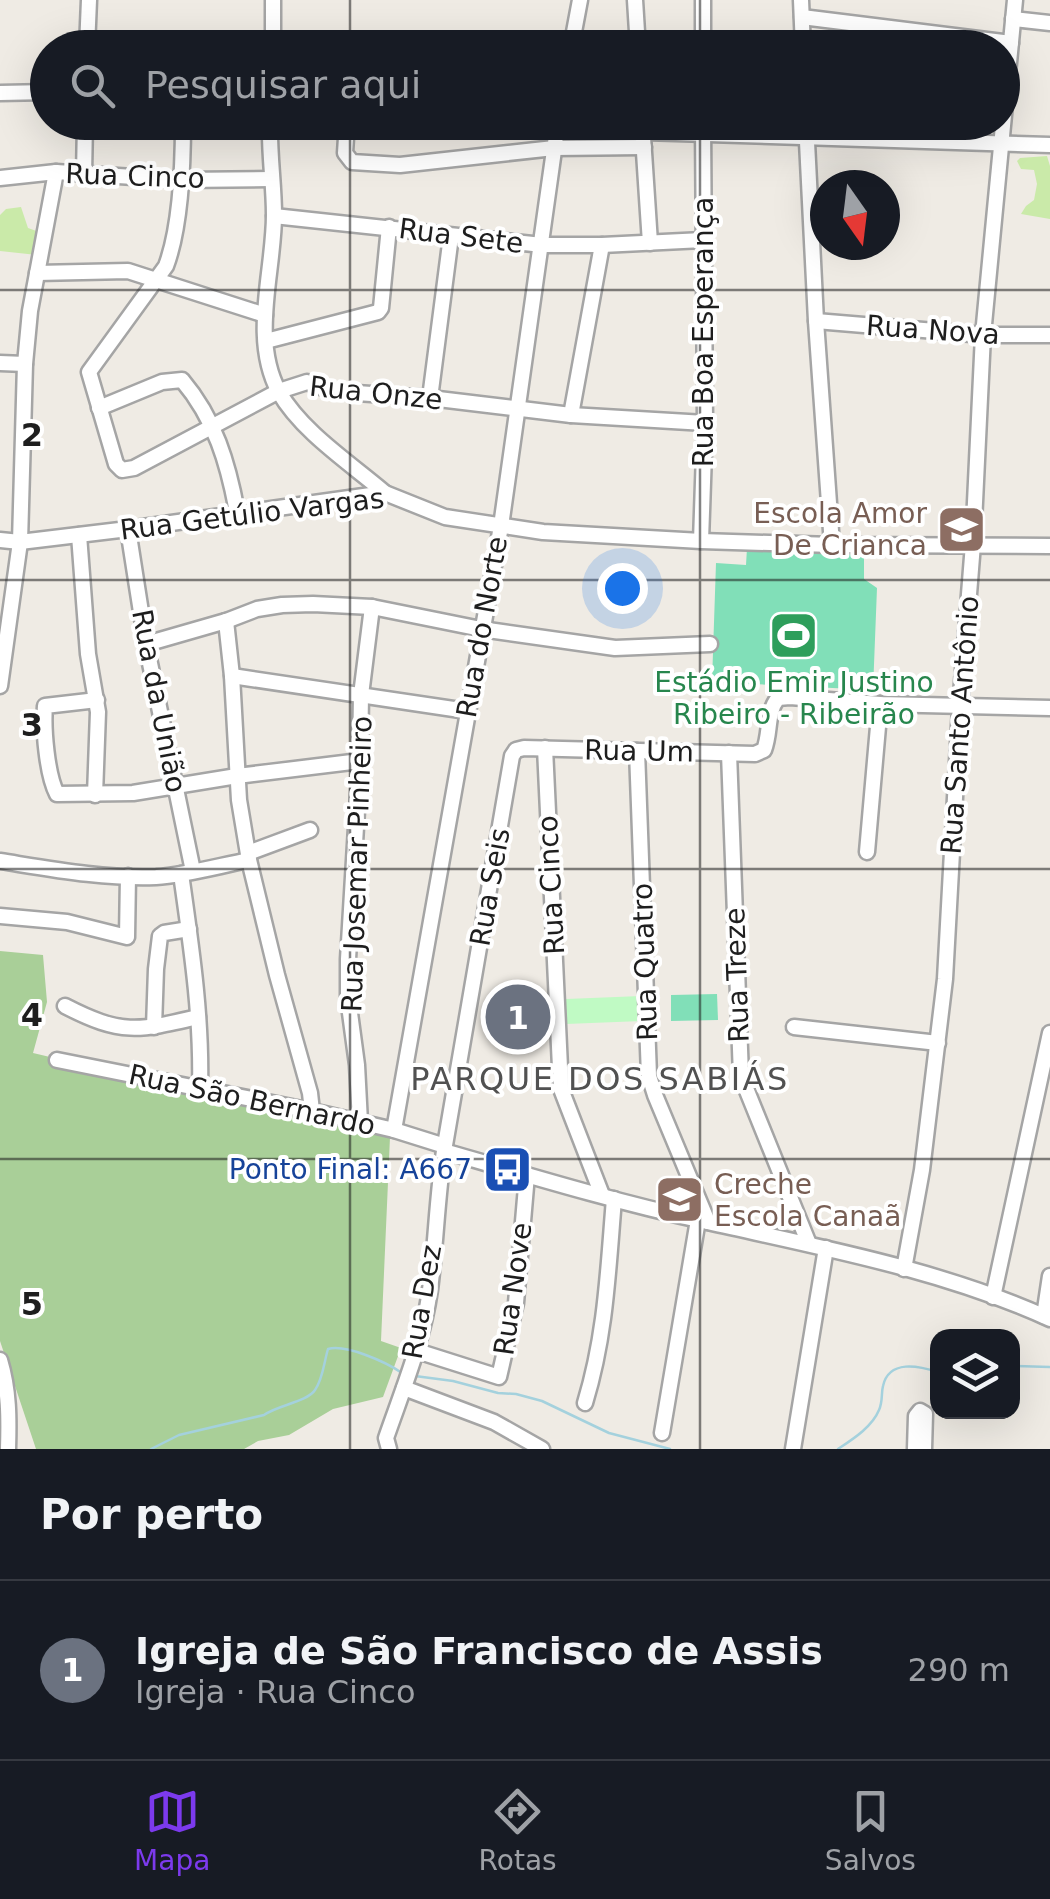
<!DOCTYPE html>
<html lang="pt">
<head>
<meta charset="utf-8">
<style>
	:root { --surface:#171b24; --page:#242831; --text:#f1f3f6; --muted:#9ea1a6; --line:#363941; --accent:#7c3aed }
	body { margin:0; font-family:"DejaVu Sans",sans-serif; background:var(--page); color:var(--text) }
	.controls { position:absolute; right:30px; bottom:30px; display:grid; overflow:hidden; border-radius:20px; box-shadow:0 10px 40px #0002 }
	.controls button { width:90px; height:90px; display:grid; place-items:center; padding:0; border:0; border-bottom:2px solid var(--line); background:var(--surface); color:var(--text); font:50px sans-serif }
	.compass { position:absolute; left:810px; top:170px; width:90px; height:90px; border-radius:50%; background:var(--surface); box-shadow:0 10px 40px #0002; rotate:166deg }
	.you { position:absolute; left:622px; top:588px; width:35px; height:35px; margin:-25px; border:8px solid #fff; border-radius:50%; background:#1a73e8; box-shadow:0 0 0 15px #1a73e833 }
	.badge { display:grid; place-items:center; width:65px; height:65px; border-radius:50%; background:var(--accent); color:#fff; font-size:32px; font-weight:700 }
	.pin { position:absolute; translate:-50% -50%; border:5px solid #fff; box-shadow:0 2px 10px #0006 }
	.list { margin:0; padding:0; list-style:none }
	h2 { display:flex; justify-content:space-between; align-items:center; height:130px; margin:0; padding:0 40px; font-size:42px }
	h2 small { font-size:32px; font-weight:400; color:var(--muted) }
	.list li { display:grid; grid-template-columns:65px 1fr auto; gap:30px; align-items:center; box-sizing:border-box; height:180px; padding:0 40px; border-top:2px solid var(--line) }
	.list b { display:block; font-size:38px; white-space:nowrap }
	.list p { margin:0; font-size:32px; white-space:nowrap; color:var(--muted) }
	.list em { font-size:32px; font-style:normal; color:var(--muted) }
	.icon { flex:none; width:55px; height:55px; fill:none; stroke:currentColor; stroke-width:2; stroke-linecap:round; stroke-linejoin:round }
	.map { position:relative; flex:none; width:1050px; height:1449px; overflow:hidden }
	.search { position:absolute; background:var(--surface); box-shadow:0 10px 40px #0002; left:30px; right:30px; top:30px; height:110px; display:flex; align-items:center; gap:25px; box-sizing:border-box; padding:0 35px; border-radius:55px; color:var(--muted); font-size:38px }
	.sheet { height:310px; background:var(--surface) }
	nav { display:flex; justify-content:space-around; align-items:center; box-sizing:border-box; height:140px; border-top:2px solid var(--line); background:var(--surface); font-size:28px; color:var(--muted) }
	nav a { display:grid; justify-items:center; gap:5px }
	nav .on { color:var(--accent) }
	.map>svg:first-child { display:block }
</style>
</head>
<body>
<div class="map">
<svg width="1050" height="1449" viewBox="0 0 1050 1449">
	<rect width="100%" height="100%" fill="#efebe4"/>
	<g fill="#caeaa9">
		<path d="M1047,156L1050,166V219L1021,214L1026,206L1034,200L1037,184L1034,170L1021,169L1017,161L1020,158Z"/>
		<path d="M21,207L28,228L42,233L37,255L0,251V215L6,209Z"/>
	</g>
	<path fill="#a9cf98" d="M0,951L43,955L47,1002L33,1053L390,1137L381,1341L401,1348L383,1397L333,1409L289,1435L258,1441L244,1449H36L0,1341Z"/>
	<path fill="#c0fac4" d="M641,996L642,1021L566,1024V999Z"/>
	<g fill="#81dfb8">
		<path d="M747,548L864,549V579L877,588L873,690L712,682L716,563L746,565Z"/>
		<path d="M717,994L718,1020L671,1021V995Z"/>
	</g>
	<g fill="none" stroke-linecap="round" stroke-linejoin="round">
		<g stroke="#a4d1dd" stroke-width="2.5">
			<path d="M1012,1366L1050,1367"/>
			<path d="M415,1376L453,1381L498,1393L516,1394L542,1401L609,1433L670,1449"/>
			<path d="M151,1449L179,1435L264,1415C278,1405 307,1402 315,1390C323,1379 324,1362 328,1349C346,1344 386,1362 402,1373"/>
			<path d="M838,1449C853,1439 872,1427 879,1410C883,1401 881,1394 883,1386C889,1359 919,1366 938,1372"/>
		</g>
		<defs>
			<g id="minor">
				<path d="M635,0L638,48"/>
				<path d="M703,0V48"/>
				<path d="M801,0L803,48"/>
				<path d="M802,17L1011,43"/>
				<path d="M1013,19L1050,23"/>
				<path d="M87,48L89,0"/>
				<path d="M273,48V0"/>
				<path d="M571,48L580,0"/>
				<path d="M0,93L48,92"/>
				<path d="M183,122C183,166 181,226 166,266L89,372L116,464L122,470L134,468L279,391L307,382L332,391L342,392L430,398L571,415L705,423"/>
				<path d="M270,122C269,154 274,184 274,215C274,272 250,338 279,392C302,432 350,463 385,493"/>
				<path d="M347,122L345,153L352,162L400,165L554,148L644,147"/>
				<path d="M642,122L650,243"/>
				<path d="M806,122L816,321L832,545"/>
				<path d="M643,132L1050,145"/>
				<path d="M84,175L85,122"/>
				<path d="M0,178L56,172L180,180L271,179"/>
				<path d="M274,216L542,245H602L703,240"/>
				<path d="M37,273L128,271L265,315"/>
				<path d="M816,321L983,335H1050"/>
				<path d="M266,341L378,312L381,308L389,227"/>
				<path d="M0,363L25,364"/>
				<path d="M430,398L451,236"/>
				<path d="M99,408L162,382L182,380C215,419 228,463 237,512"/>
				<path d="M571,415L602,245"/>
				<path d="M128,529L146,644L193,871"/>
				<path d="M79,535L88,654L98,712L95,795"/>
				<path d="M0,540L20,542L128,529L385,493L445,517L543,532L701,541L832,545L1050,546"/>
				<path d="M701,541L705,423L703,122"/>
				<path d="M226,621L232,676L239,800L249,860L277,975L310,1093L312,1111"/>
				<path d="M146,644L226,621L257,609L282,605L313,604L372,607L481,629L615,648L710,644"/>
				<path d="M232,676L467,711"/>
				<path d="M0,686L20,542L25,364L30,311L56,172"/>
				<path d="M97,700L45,706C43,729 47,775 57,794L133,793L237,776L360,761"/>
				<path d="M545,748L561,1089L602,1195"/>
				<path d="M637,751L649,1076L655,1095L708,1222"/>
				<path d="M729,753L741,1076L809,1244"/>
				<path d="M867,852L880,704"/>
				<path d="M248,853L310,830"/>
				<path d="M0,861C51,869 104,879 156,877C187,875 218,866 249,860"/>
				<path d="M181,874C191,945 202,1016 200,1088"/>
				<path d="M0,916L67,922L127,937L128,876"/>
				<path d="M65,1006C121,1035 138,1031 198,1017"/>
				<path d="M154,1027L156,969L160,936L164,933L189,929"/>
				<path d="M794,1027L938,1043"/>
				<path d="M57,1060L312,1111L394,1130L445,1146"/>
				<path d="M360,1122L357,1065L348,998V959L360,761L361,695L372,607"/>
				<path d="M394,1130L501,526L558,122"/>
				<path d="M444,1151C530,1176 616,1202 703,1221C818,1247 943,1270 1050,1319"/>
				<path d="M904,1269L922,1170L945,979L960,707L973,544L983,335L1015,0"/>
				<path d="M993,1297L1050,1033"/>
				<path d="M1044,1316L1050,1276"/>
				<path d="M417,1351L499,1377L516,1303L527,1175"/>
				<path d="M0,1360C9,1390 9,1418 8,1449"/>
				<path d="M404,1388L494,1422L542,1449"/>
				<path d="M585,1403C606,1334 608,1270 614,1199"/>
				<path d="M662,1433L698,1220"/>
				<path d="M389,1449L386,1438C403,1389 423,1341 430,1290C436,1243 437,1197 444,1151L512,756L516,750L524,748L755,754L764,750C771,732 766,713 778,698L790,697L880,704L1050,708"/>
				<path d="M793,1449L826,1248"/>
				<path d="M915,1449L916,1416L920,1411L925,1414L924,1449"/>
			</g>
		</defs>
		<use href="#minor" stroke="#a5a5a5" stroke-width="19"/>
		<use href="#minor" stroke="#fff" stroke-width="14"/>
	</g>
	<path fill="none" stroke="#1e1e1e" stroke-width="2.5" stroke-opacity="0.55" d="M350,0V48M700,0V48M350,122V1449M700,122V1449M0,290H1050M0,580H1050M0,869H1050M0,1159H1050"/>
	<defs>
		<symbol id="school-square" viewBox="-11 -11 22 22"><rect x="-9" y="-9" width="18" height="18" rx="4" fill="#8d6e63" stroke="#fff"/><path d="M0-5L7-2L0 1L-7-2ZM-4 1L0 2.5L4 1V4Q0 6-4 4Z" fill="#fff"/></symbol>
		<symbol id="stadium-square" viewBox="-11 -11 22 22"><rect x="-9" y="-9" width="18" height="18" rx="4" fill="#2e9e5b" stroke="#fff"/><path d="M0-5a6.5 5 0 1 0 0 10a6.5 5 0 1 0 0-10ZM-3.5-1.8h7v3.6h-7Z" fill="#fff"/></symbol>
		<symbol id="bus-square" viewBox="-11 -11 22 22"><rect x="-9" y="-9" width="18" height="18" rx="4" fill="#1a4fb4" stroke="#fff"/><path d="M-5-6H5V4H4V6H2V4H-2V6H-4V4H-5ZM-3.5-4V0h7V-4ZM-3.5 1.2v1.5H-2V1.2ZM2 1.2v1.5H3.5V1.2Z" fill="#fff"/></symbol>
	</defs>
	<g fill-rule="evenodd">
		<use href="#school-square" x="934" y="502" width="55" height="55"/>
		<use href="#stadium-square" x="766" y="608" width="55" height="55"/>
		<use href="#bus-square" x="480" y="1142" width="55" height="55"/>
		<use href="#school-square" x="652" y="1172" width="55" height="55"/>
	</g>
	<g text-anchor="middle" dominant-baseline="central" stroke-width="8" stroke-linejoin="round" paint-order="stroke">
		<g font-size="28" fill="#1e1e1e" stroke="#fff">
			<text transform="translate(135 176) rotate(2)">Rua Cinco</text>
			<text transform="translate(461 236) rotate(7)">Rua Sete</text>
			<text transform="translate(933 330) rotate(4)">Rua Nova</text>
			<text transform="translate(703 332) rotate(-90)">Rua Boa Esperança</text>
			<text transform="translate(376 393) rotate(6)">Rua Onze</text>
			<text transform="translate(252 514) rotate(-7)">Rua Getúlio Vargas</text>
			<text transform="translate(482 627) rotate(-80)">Rua do Norte</text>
			<text transform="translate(159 701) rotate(79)">Rua da União</text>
			<text transform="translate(960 725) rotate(-86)">Rua Santo Antônio</text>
			<text transform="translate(639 751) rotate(1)">Rua Um</text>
			<text transform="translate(357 864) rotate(-88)">Rua Josemar Pinheiro</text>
			<text transform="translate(551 885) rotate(-93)">Rua Cinco</text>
			<text transform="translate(490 887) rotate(-80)">Rua Seis</text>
			<text transform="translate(645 962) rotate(-92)">Rua Quatro</text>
			<text transform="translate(737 975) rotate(-92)">Rua Treze</text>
			<text transform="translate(252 1100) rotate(12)">Rua São Bernardo</text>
			<text transform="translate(513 1289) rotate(-82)">Rua Nove</text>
			<text transform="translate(422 1302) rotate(-80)">Rua Dez</text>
		</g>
		<g font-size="28" fill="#785e54" stroke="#fff" text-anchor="end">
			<text x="927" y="513">Escola Amor<tspan x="927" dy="32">De Crianca</tspan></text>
			<text x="714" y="1184" text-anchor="start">Creche<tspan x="714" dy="32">Escola Canaã</tspan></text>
		</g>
		<g font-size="28" fill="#27864d" stroke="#fff">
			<text x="794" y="682">Estádio Emir Justino<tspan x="794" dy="32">Ribeiro - Ribeirão</tspan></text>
		</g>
		<g font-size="28" fill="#164399" stroke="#fff" text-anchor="end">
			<text x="472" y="1169">Ponto Final: A667</text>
		</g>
		<g font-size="32" letter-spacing="2.5" fill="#515151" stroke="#fff">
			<text x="600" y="1079">PARQUE DOS SABIÁS</text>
		</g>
	</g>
	<g font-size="32" text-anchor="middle" font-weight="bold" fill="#1e1e1e" stroke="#fff" stroke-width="8" stroke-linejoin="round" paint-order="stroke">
		<text x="32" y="446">2</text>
		<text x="32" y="736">3</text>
		<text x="32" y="1026">4</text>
		<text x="32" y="1315">5</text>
	</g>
</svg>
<div class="controls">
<button><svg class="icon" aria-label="layers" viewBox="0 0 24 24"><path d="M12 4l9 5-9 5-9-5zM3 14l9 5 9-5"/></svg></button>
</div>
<svg class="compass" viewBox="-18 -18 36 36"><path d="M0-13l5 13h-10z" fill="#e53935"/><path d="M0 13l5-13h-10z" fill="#9ea1a6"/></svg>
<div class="you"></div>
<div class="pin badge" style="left:518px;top:1017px;background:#6b7280">1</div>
<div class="search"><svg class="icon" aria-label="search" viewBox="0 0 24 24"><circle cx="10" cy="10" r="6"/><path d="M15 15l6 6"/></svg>Pesquisar aqui</div>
</div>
<section class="sheet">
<h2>Por perto<small></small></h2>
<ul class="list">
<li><span class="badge" style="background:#6b7280">1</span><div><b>Igreja de São Francisco de Assis</b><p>Igreja · Rua Cinco</p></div><em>290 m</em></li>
</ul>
</section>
<nav>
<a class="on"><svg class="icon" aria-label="map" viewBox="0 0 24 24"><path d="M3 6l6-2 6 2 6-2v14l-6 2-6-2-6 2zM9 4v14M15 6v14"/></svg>Mapa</a>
<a><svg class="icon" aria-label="directions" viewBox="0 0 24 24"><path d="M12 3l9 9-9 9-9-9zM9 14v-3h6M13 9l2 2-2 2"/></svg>Rotas</a>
<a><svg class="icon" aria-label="saved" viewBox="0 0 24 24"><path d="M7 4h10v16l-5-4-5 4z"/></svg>Salvos</a>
</nav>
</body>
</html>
